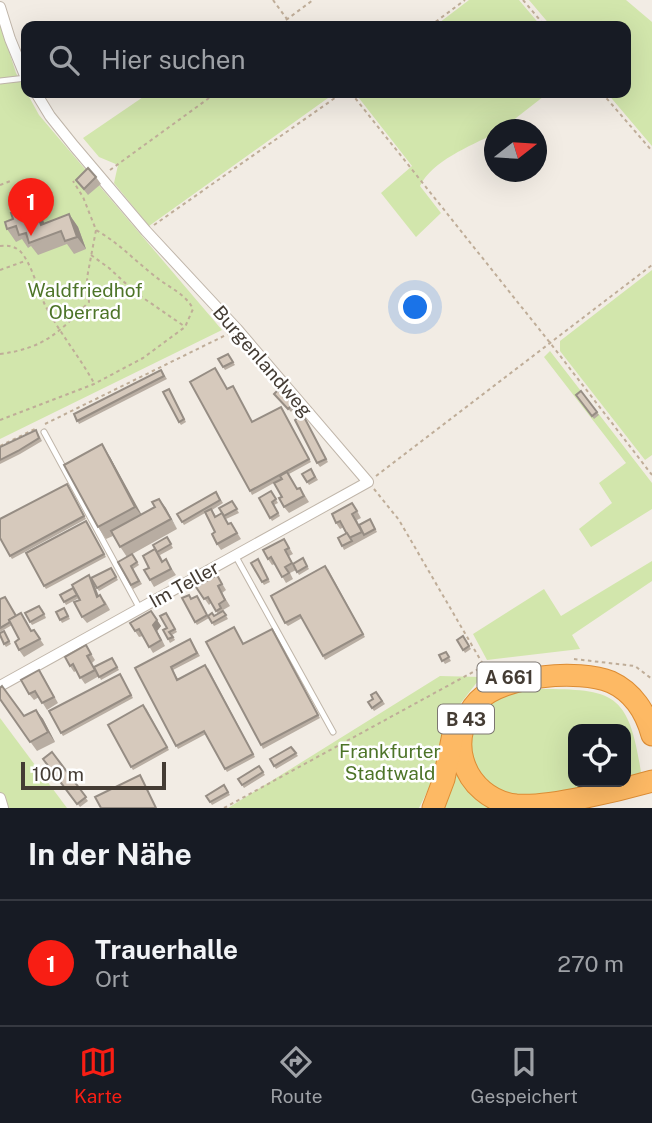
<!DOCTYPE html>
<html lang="de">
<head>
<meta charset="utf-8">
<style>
	:root { --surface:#171b24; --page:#20242c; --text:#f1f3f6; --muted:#9ea1a6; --line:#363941; --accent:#f81e14 }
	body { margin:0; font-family:"Public Sans",sans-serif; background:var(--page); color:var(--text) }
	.controls { position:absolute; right:21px; bottom:21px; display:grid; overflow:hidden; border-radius:14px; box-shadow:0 7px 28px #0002 }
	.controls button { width:63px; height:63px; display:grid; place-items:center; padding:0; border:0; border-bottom:2px solid var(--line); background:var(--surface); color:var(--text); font:35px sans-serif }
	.compass { position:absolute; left:484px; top:119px; width:63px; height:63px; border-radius:50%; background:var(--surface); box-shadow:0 7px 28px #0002; rotate:73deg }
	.scale { position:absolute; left:21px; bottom:18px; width:145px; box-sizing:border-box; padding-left:7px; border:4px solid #443c34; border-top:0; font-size:19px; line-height:24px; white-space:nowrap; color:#443c34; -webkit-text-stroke:5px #fff; paint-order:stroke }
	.you { position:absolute; left:416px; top:308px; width:24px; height:24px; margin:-18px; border:5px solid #fff; border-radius:50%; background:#1a73e8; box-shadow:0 0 0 10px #1a73e833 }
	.badge { display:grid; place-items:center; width:46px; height:46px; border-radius:50%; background:var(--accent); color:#fff; font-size:23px; font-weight:700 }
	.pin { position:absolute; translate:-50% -58px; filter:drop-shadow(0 2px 4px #0008) }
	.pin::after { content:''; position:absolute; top:37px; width:24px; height:21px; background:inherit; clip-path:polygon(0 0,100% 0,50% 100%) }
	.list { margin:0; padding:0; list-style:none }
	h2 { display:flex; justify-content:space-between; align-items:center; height:91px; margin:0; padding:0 28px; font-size:30px }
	h2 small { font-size:23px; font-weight:400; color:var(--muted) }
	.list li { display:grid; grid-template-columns:46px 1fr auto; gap:21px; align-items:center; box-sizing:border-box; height:126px; padding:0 28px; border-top:2px solid var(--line) }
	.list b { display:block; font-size:26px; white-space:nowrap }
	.list p { margin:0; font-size:23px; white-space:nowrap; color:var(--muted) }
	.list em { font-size:23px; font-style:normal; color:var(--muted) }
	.icon { flex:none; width:38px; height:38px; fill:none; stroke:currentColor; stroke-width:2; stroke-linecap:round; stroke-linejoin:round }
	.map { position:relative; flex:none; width:652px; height:808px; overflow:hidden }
	.search { position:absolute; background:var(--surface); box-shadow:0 7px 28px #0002; left:21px; right:21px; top:21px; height:77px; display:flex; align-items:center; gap:18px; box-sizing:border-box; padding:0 24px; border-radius:14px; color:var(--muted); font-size:26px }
	.sheet { height:217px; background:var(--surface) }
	nav { display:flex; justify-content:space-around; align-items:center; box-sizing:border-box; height:98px; border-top:2px solid var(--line); background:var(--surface); font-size:19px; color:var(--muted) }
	nav a { display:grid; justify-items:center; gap:4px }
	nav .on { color:var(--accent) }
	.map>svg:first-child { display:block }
</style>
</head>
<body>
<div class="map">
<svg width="652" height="808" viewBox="0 0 652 808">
	<rect width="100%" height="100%" fill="#f2ece4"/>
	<g fill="#d2e6ac" fill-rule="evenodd">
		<path d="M469,0H519L541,26H435Z"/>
		<path d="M529,0H626L652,22V146L607,93H626V26H551Z"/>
		<path d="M0,23L16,73L39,115L222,330L0,439Z"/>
		<path d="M149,93H335L149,226L114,183L118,165L99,157L83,138Z"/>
		<path d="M355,93H548L502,129L494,130V134C470,146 432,161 420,186L441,213L416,237L381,193L412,166Z"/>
		<path d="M652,270V455L645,460L560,351V341Z"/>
		<path d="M550,351L652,483V509L591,547L579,529L612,503L599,483L626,463L544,357Z"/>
		<path d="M652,561V581L572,635L580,649L487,660L473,634L544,589L561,616Z"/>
		<path d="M440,676L481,677L454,712L433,780L419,808H228Z"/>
		<path d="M527,689C614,689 629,688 642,779L529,802L497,795L474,771L469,734L474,722L487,705L502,696ZM573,729H626V782H573Z"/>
		<path d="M0,718L67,808H0Z"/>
		<path d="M452,760L496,808H438Z"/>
	</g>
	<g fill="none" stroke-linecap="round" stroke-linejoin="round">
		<defs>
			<g id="lane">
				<path d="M0,81L26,78"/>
				<path d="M44,432L140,609"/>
				<path d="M235,555L333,732"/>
			</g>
			<g id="street">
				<path d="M0,7L10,39L26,78"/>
				<path d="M0,686L368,482L237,329L146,231L74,146L50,116L36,93"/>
				<path d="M0,798L3,808"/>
			</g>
			<g id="highway">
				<path d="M652,735C646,713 633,692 611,682C579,669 503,675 478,701C464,716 457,739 463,760C470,785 491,802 516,805C548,808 620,790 652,781"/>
				<path d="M433,808L444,779L453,734"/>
			</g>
		</defs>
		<use href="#lane" stroke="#c0b6aa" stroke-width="7"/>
		<use href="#street" stroke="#c0b6aa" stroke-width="12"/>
		<use href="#highway" stroke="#dc8c34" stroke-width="23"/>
		<g stroke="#bfad98" stroke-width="2" stroke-dasharray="3.5 3.5" stroke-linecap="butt">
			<path d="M273,0L292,26"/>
			<path d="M523,0L545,26"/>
			<path d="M286,20L313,0"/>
			<path d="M430,26L465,0"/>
			<path d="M351,93L551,344L652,475"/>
			<path d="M602,93L652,151"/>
			<path d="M110,170L216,93"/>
			<path d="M0,185L13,180"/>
			<path d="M154,225L342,93"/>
			<path d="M0,246C8,245 14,246 20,251C31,262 38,290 45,305C59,332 79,356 94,383"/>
			<path d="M91,255L109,268L136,293L184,326"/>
			<path d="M0,270L25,261"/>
			<path d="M0,354C45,348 58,333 89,302L87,278L96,230L83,197L73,181"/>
			<path d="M0,420L94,384L143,358L185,327L193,309C186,294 168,287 156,277C135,261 119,243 96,230"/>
			<path d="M45,424L228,334"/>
			<path d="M0,446L37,428"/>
			<path d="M376,476L652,265"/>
			<path d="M374,489L399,520L484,666"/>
			<path d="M574,659L635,666L652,679"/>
			<path d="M224,808L484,666L519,664"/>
		</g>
		<use href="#lane" stroke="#fff" stroke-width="5"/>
		<use href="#street" stroke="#fff" stroke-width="10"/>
		<use href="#highway" stroke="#fdb964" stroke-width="21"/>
	</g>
	<g fill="#b8ada2">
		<path d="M96,177L101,184L88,195L76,180Z"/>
		<path d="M34,205L42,217L44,223L69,214L78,227L86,249L74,254L67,244L38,255L31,246L28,248L22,239L16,242L7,229L13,219L30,207Z"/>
		<path d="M228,354L235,365L225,370L218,359Z"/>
		<path d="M163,373L167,379L79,424L74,414Z"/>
		<path d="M227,389L253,422L283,410L311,462L289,474L297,489L304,494L309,502L289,513L284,507L282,497L281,479L252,495L250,491Z"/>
		<path d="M581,391L599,415L594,419L576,395Z"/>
		<path d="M171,392L186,422L181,425L179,422Z"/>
		<path d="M274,394L293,404L295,407L291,412Z"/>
		<path d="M305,419L328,462L320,467L317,463Z"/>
		<path d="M38,433L42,441L20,454L0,464V447Z"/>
		<path d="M110,457L141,515L155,507L159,499L177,529L127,557L113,536L106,539L98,527Z"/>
		<path d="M311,469L318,480L309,485L302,474Z"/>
		<path d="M69,487L86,519L12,559L10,556Z"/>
		<path d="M271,491L278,503L274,505L280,516L272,521L259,498Z"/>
		<path d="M216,492L223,503L212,510L216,516L222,513L229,524L231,523L241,539L221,550L217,544L215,532L205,513L184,525L177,514Z"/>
		<path d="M232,501L239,513L226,519L219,508Z"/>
		<path d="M356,509L361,518L357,520L359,525L372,522L377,532L344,550L342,546L347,533L344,527L340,529L336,523Z"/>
		<path d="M88,524L106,557L46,589L44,586Z"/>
		<path d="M167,537L173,548L160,555L163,561L170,566L176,575L154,587L150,580L149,568L155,549Z"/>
		<path d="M284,539L293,554L289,556L293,564L303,558L309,569L299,575L296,570L290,573L293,579L286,583L275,564L272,565L268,559Z"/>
		<path d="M132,554L139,565L133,569L142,584L133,589L118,562Z"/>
		<path d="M258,559L270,582L264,585L262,582Z"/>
		<path d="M111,568L118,580L99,591L94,584L99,596L105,601L110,610L87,623L82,617L79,598L66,605L60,595Z"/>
		<path d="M328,569L365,637L325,660L302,618L288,626L285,623Z"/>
		<path d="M217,575L226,590L222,593L230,606L223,610L228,619L214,626L208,616H214L218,614L211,603L209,605L196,587Z"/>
		<path d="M197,596L209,618L197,625L195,622L191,599Z"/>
		<path d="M0,599L16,616L26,620L32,631L34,630L44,645L24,657L19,650V639L12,625L0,632Z"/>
		<path d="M64,608L70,619L62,623L56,612Z"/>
		<path d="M42,609L46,618L32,625L30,622Z"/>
		<path d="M151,611L161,626L157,631L165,646L153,653L143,636L139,637L135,631Z"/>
		<path d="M166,613L177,632L172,635L175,640L170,643L163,630L167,628Z"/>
		<path d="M4,631L11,644L6,647L4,644Z"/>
		<path d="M274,632L320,718L263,749L261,745L243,644Z"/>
		<path d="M463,636L471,649L465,653L457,640Z"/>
		<path d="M192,642L200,656L173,670L178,679L208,668L255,757L227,772L206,734L178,749L135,668Z"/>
		<path d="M90,652L95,660L92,663L94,667L112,658L119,670L101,680L99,676L85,684L76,671L74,672L70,666Z"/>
		<path d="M446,652L451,661L445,664L439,655Z"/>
		<path d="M43,676L58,703L47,710L39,697L34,700L29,694Z"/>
		<path d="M122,677L133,698L63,736L61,733Z"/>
		<path d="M376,692L385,704L374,711L368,702L373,699Z"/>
		<path d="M0,700L24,716L36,710L43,719L55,742L37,751Z"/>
		<path d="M146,708L169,750L133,770L131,767Z"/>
		<path d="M291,747L298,756L276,769L270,759Z"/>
		<path d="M52,752L88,801L80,807L43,759Z"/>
		<path d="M259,766L265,775L244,788L238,779Z"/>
		<path d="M224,785L230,795L212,805L206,796Z"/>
	</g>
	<g fill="#968d84">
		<path d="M34,205L42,217L49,237L41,225Z"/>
		<path d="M69,214L78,227L86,249L77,237Z"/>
		<path d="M102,444L110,457L144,519L135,507Z"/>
		<path d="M159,499L166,508L177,529Z"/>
		<path d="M89,575L93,581L101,603L97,597Z"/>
		<path d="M151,611L161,626L157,631L165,646L153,625Z"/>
		<path d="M36,710L43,719L55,742L48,732Z"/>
	</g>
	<g fill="#d6c9bc" stroke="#968d84" stroke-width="2">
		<path d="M88,168L96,177L84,189L76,180Z"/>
		<path d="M27,203L28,207L34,205L41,225L69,214L77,237L65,241L61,231L29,243L26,233L19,235L16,226L7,229L5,222L13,219L11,213L17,211L15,207Z"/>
		<path d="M228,354L233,362L223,367L218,359Z"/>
		<path d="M215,368L227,389L233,386L252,422L281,407L309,459L250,491L190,382Z"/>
		<path d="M161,370L164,376L77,421L74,414Z"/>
		<path d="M169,389L184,419L179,422L163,392Z"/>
		<path d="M279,389L293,404L288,409L274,394Z"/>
		<path d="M581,391L597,412L592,416L576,395Z"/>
		<path d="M303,415L326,459L317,463L295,420Z"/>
		<path d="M36,430L39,438L18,451L0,460V447Z"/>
		<path d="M102,444L135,507L98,527L64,465Z"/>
		<path d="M311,469L315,477L307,482L302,474Z"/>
		<path d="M287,472L297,489L300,488L304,496L284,507L279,498L282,497L274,483L282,479L280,476Z"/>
		<path d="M67,484L84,516L10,556L0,538V519Z"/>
		<path d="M271,491L276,499L272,502L278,513L270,518L259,498Z"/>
		<path d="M216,492L220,500L182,522L177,514Z"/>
		<path d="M159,499L171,519L120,547L111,531L155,507L152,502Z"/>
		<path d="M232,501L237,509L224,516L219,508Z"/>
		<path d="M352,503L357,511L352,514L362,532L349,538L340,521L336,523L332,514Z"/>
		<path d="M211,509L215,517L222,513L228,524L231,523L237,533L217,544L212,534L215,532L205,512Z"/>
		<path d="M370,519L375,529L364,535L359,525Z"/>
		<path d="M86,521L104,554L44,586L26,553Z"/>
		<path d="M347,533L352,541L342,546L338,538Z"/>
		<path d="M167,537L171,544L157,552L153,545Z"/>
		<path d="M284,539L289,548L285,550L292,563L285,567L289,573L282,577L271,557L268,559L263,550Z"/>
		<path d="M155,549L162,562L166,559L171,569L150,580L144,570L149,568L143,556Z"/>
		<path d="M132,554L137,562L131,566L139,581L131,585L118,562Z"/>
		<path d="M303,558L307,566L297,572L293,564Z"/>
		<path d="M258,559L268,579L262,582L251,563Z"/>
		<path d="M325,566L363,634L323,656L300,615L285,623L271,596Z"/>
		<path d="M111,568L116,577L97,588L91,578Z"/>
		<path d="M89,575L97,597L100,595L105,604L82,617L74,602L80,600L72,585Z"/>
		<path d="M217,575L222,584L218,586L225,600L219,604L221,608L216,611L208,597L204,599L196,587Z"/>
		<path d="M73,588L77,595L64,602L60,595Z"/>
		<path d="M189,595L191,599L197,596L207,615L195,622L182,598Z"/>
		<path d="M5,597L16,616L9,620L10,622L0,628V599Z"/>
		<path d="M39,606L44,614L30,622L25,613Z"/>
		<path d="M64,608L68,616L60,620L56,612Z"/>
		<path d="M151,611L157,620L153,625L161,640L149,647L139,629L135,631L130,623Z"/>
		<path d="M223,611L226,615L212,623L208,616L212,613L214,616Z"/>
		<path d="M21,613L31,631L34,630L40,639L19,650L15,642L19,639L9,620Z"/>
		<path d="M166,613L175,629L169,632L173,637L168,639L163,630L167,628L160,616Z"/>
		<path d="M234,627L243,644L272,629L318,715L261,745L206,642Z"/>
		<path d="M4,631L9,641L4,644L0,635V633Z"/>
		<path d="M463,636L469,646L463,650L457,640Z"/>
		<path d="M190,639L197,653L171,667L177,680L205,665L253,754L225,769L204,731L176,746L135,668Z"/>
		<path d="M86,645L91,654L87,656L95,670L80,678L73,664L70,666L65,657Z"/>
		<path d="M446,652L449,657L442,661L439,655Z"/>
		<path d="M112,658L117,667L99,677L94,667Z"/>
		<path d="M39,670L54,697L42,703L35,691L29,694L21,680Z"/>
		<path d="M120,674L131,695L61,733L49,711Z"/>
		<path d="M2,686L24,716L36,710L48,732L30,742L0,699V688Z"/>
		<path d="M376,692L382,701L372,708L368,702L373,699L371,695Z"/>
		<path d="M143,705L167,747L131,767L108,725Z"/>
		<path d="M291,747L296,753L274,766L270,759Z"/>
		<path d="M52,752L86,797L77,804L43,759Z"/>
		<path d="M259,766L263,772L242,785L238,779Z"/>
		<path d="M140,775L156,808H101L95,797Z"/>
		<path d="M224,785L228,792L210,802L206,796Z"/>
	</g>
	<g text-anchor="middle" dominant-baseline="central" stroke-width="5" stroke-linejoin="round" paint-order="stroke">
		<g fill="#fff" stroke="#7c7671" stroke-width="2">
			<rect x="477.5" y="662.5" width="63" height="29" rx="5"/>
			<rect x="438" y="704.5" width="56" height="29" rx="5"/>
		</g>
		<g font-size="18" font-weight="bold" fill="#443c34">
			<text x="509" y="677">A 661</text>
			<text x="466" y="719">B 43</text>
		</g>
		<g font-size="19" fill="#4d7428" stroke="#fff">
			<text x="85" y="290">Waldfriedhof<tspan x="85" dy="22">Oberrad</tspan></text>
			<text x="390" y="751">Frankfurter<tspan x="390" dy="22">Stadtwald</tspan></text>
		</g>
		<g font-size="19" fill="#443c34" stroke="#fff">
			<text transform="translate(263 361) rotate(49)">Burgenlandweg</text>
			<text transform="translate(184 584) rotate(-29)">Im Teller</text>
		</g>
	</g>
</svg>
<div class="controls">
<button><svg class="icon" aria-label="locate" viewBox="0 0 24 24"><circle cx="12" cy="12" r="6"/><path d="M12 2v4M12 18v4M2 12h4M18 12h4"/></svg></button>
</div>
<svg class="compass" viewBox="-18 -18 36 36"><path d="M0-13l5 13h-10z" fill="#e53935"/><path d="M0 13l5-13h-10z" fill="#9ea1a6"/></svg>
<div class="scale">100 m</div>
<div class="you"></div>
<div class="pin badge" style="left:31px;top:236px">1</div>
<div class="search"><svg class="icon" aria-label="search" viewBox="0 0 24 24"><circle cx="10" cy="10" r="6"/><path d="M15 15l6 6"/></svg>Hier suchen</div>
</div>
<section class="sheet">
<h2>In der Nähe<small></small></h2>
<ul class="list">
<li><span class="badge">1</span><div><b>Trauerhalle</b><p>Ort</p></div><em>270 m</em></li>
</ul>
</section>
<nav>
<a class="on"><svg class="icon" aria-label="map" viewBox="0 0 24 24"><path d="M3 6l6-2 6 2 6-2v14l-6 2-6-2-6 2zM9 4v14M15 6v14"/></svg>Karte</a>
<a><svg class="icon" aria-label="directions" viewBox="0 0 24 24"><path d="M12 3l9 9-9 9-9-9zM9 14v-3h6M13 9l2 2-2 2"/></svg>Route</a>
<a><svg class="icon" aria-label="saved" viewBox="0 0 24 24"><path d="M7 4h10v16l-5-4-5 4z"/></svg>Gespeichert</a>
</nav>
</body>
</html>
